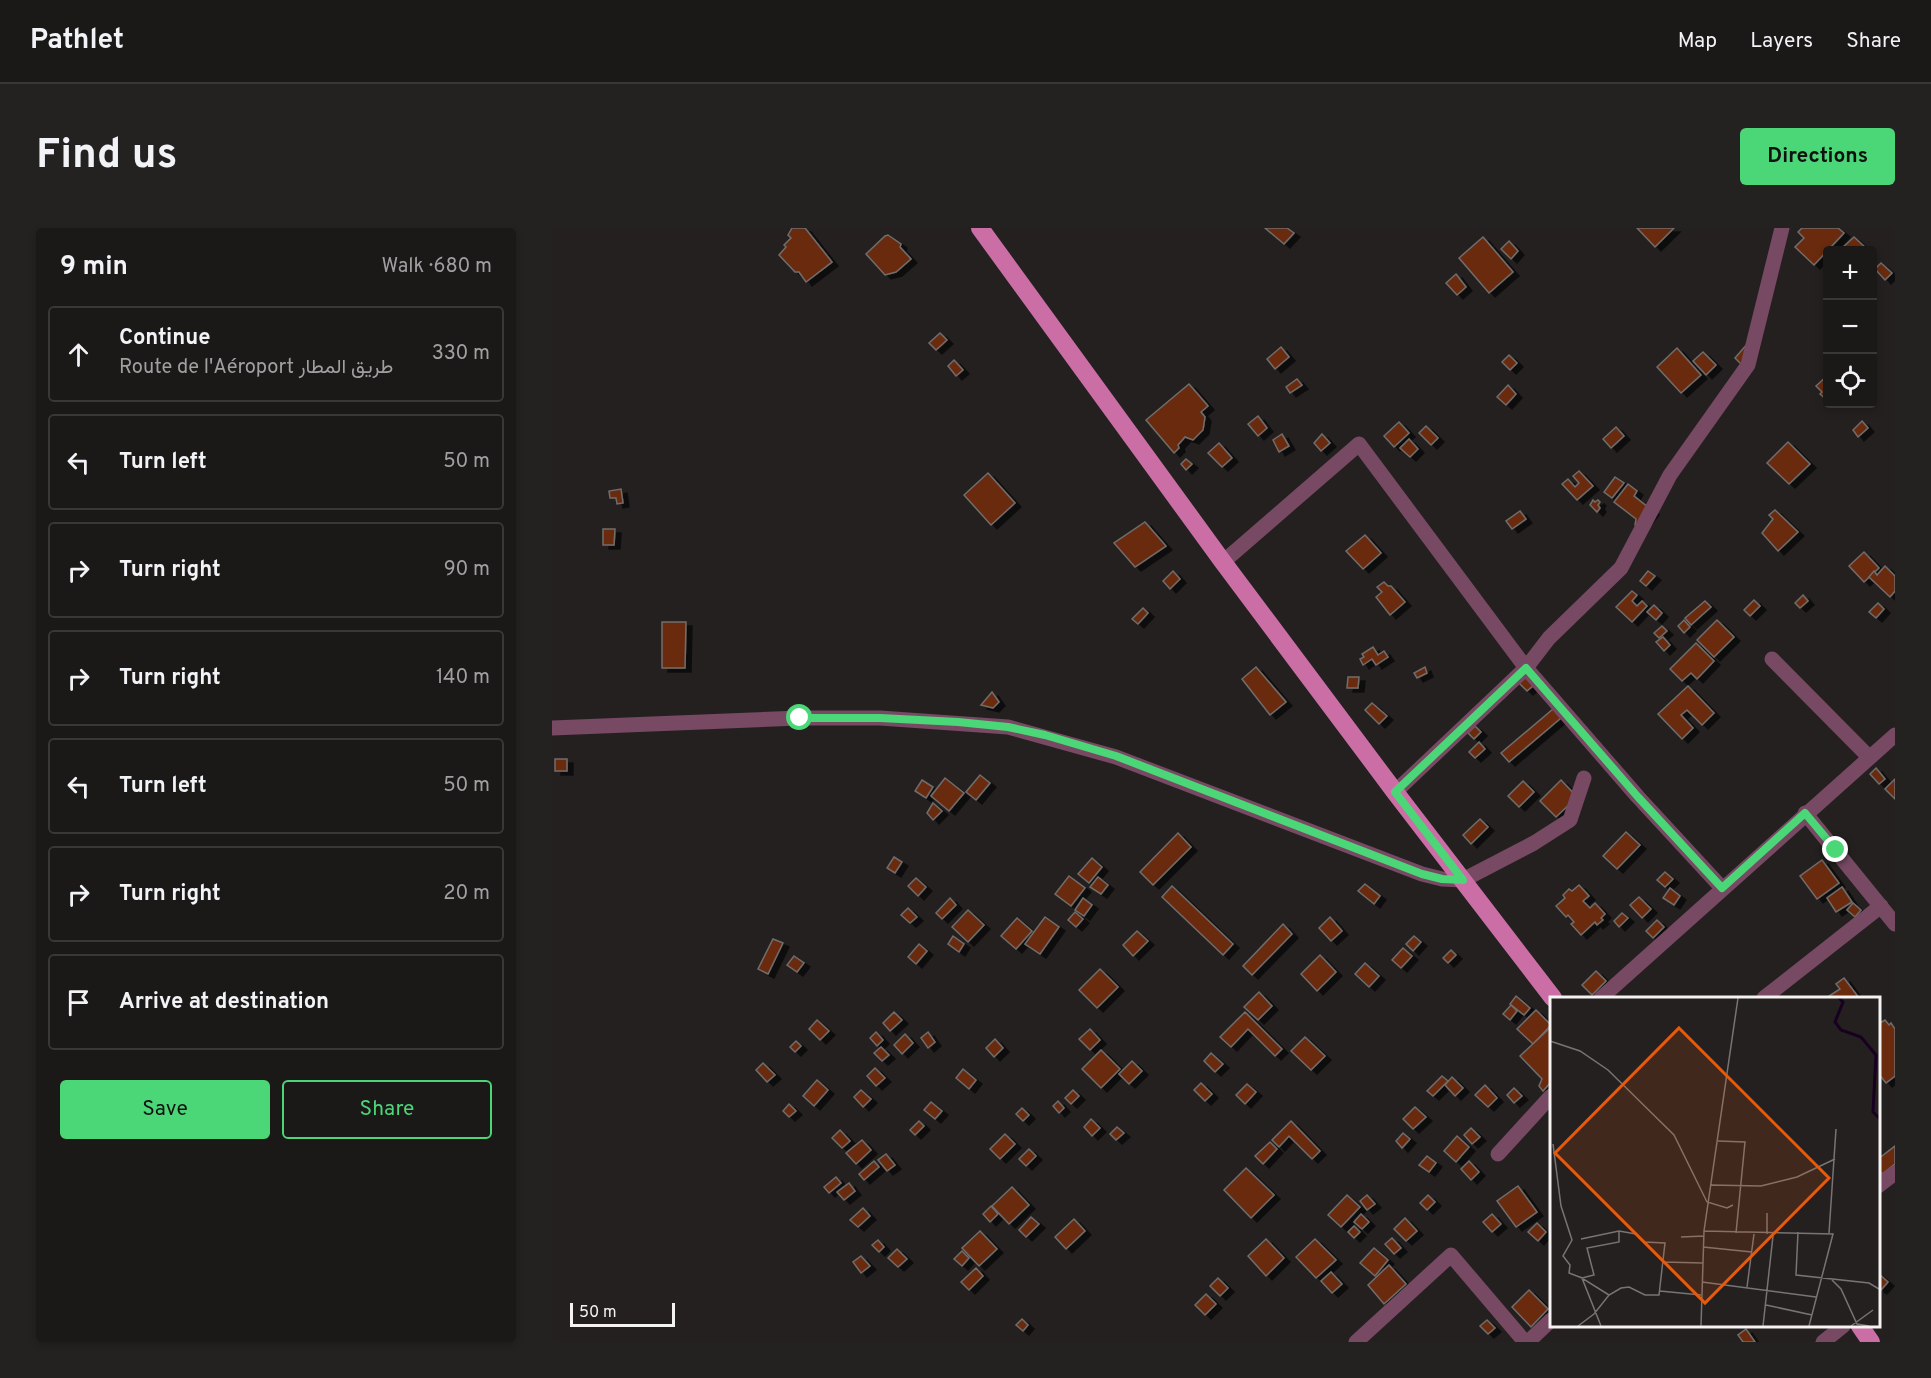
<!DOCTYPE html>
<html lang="en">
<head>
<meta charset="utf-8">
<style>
	:root { --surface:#1b1818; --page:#242121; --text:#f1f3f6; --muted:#a0a0a2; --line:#393737; --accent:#4bd677 }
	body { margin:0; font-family:Overpass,Vazirmatn,sans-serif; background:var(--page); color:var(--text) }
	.controls { position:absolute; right:18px; top:18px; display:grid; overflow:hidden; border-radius:6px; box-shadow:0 3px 9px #0003 }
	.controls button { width:54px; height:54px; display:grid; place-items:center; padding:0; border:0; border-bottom:2px solid var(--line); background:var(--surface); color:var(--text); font:30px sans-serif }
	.scale { position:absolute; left:18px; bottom:15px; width:105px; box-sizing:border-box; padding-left:6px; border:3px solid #f5f2f2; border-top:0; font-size:16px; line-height:21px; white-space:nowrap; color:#f5f2f2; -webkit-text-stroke:4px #242020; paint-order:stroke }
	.stop { position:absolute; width:18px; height:18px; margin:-14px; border:4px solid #4bd677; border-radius:50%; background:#fff }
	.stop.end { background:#4bd677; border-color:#fff; box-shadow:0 2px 6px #0008 }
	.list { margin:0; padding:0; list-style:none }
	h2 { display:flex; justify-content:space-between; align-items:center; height:78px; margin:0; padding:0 24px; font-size:26px }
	h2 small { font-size:20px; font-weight:400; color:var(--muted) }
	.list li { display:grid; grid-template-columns:39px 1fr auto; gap:18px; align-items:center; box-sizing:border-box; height:96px; margin:0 12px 12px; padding:0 12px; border:2px solid var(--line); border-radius:6px }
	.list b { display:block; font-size:22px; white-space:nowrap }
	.list p { margin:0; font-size:20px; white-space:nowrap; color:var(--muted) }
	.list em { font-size:20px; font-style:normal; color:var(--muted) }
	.actions { display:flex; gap:12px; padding:18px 24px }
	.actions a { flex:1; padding:14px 0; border:2px solid var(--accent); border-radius:6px; text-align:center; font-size:21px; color:var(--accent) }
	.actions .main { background:var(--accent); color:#111 }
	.icon { flex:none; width:33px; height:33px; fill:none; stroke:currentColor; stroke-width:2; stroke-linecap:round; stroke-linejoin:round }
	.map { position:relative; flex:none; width:1343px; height:1114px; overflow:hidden; border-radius:6px }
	header { display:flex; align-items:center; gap:36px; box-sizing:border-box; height:84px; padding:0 30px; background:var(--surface); border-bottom:2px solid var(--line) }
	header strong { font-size:28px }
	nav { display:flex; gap:33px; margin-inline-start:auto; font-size:21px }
	.intro { display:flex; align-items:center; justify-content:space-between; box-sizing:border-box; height:144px; padding:0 36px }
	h1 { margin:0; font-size:42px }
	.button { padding:15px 27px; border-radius:6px; background:var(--accent); color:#111; font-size:21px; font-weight:700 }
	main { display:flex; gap:36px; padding:0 36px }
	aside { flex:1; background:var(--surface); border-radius:6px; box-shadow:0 3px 9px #0003 }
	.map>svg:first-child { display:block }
</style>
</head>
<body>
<header>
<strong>Pathlet</strong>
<nav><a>Map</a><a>Layers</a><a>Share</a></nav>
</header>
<div class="intro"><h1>Find us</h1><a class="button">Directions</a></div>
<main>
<aside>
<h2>9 min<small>Walk · 680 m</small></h2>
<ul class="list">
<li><svg class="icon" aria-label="ahead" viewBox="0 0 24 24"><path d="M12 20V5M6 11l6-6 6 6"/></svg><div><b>Continue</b><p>Route de l'Aéroport طريق المطار</p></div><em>330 m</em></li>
<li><svg class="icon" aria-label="left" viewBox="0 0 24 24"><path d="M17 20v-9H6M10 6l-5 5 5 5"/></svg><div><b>Turn left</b></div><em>50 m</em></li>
<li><svg class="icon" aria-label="right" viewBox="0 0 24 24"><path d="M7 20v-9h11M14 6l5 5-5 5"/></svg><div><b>Turn right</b></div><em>90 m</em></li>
<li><svg class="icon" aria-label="right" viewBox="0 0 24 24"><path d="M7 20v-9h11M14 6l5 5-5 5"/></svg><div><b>Turn right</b></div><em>140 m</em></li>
<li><svg class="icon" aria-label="left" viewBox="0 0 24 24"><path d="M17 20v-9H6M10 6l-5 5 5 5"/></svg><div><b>Turn left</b></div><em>50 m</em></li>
<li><svg class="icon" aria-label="right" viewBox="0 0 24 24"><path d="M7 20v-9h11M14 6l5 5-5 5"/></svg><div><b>Turn right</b></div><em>20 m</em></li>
<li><svg class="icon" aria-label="arrive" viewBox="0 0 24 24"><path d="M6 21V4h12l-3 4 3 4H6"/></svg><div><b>Arrive at destination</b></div></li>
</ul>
<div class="actions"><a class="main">Save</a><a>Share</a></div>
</aside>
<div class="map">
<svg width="1343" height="1114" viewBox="0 0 1343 1114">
	<defs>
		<filter id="shadow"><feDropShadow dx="6" dy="4" stdDeviation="0" flood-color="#0009"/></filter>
	</defs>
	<rect width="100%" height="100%" fill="#242020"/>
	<g fill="#6a2a11" stroke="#716d6b" stroke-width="1.5" filter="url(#shadow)">
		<path d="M240,0H253L280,34L254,54L247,44H243L227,27L234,19L232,17L239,10L236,7Z"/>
		<path d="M713,0H735L742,5L732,16Z"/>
		<path d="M1085,0H1122L1103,19Z"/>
		<path d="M1250,0H1286L1292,5L1262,37L1243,19L1252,10L1246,4Z"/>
		<path d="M336,7L349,16L348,19L359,31L344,44L333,47L314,26L333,8Z"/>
		<path d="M931,9L961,44L937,65L907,30Z"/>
		<path d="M1302,9L1316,22H1288Z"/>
		<path d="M957,13L966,23L959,31L949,21Z"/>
		<path d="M1329,35L1340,45L1333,52L1323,41Z"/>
		<path d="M904,46L914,59L905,67L894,55Z"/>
		<path d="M388,105L395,112L384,122L377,115Z"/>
		<path d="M1196,115L1193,140L1183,130Z"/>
		<path d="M729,119L737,129L723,141L715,131Z"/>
		<path d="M1125,120L1149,147L1129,165L1105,139Z"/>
		<path d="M1151,124L1164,137L1154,147L1141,133Z"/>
		<path d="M957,127L965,135L958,142L950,134Z"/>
		<path d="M402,132L411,142L404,148L396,138Z"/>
		<path d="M1276,147V173L1268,166L1270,164L1264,158Z"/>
		<path d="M745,151L750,157L738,165L734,159Z"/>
		<path d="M637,156L656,178L649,184L653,189L651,202L641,212L633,209L626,217L627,220L622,225L594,192Z"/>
		<path d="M956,157L964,166L954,177L945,169Z"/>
		<path d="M706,188L715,200L706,208L696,196Z"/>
		<path d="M1310,193L1316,200L1306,209L1301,202Z"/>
		<path d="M847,194L857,205L842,219L832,208Z"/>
		<path d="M874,198L886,210L879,217L867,205Z"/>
		<path d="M1064,199L1072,208L1059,220L1051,211Z"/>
		<path d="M730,206L737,218L727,224L721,212Z"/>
		<path d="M770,206L778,215L769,223L762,215Z"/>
		<path d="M857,211L866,221L858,229L848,220Z"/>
		<path d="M1236,214L1258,236L1237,256L1215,235Z"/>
		<path d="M667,215L680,230L670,239L656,225Z"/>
		<path d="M634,231L640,236L634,242L629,236Z"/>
		<path d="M1027,243L1041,258L1025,272L1010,256L1016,251L1023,259L1027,255L1021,248Z"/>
		<path d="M436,245L463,275L439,297L412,267Z"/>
		<path d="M1063,249L1072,255L1060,270L1052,264Z"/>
		<path d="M1076,256L1085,263L1082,268L1101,283L1088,300L1083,297L1084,291L1062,274Z"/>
		<path d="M69,261L71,275L65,276L64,270H58L57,263Z"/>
		<path d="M1041,272L1043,274L1046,272L1048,274L1046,277L1048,280L1045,284L1038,277Z"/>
		<path d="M1223,282L1246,304L1226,323L1210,305L1221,291L1217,287Z"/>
		<path d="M968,283L974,291L960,301L954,293Z"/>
		<path d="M593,294L614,318L583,339L562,315Z"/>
		<path d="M51,301H63L62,317H51Z"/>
		<path d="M813,307L829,325L811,341L794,323Z"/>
		<path d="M1312,324L1327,340L1312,354L1297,338Z"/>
		<path d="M1333,338L1343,348V363L1338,369L1317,349L1322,343L1325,347Z"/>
		<path d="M621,343L628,351L618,361L611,353Z"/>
		<path d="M1096,343L1103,348L1094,358L1088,353Z"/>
		<path d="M832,354L836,358H839L853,374L838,387L824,369L830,364L825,359Z"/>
		<path d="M1080,363L1085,367L1080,373L1085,378L1090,373L1095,378L1080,394L1064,379Z"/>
		<path d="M1251,367L1256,373L1248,380L1243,375Z"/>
		<path d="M1202,372L1208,378L1198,388L1192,382Z"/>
		<path d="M1153,373L1159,379L1139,397L1133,390Z"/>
		<path d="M1326,375L1332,381L1324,390L1317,384Z"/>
		<path d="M1102,377L1110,385L1104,392L1095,384Z"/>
		<path d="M591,380L596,385L586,396L580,391Z"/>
		<path d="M1132,392L1138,399L1132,405L1126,398Z"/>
		<path d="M1165,392L1182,409L1162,429L1145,412Z"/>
		<path d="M110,394H134L133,440H110Z"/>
		<path d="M1110,398L1115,403L1107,410L1102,405Z"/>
		<path d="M1111,409L1118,417L1112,423L1104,414Z"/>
		<path d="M1144,415L1162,433L1145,451L1139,445L1130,453L1118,441Z"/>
		<path d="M821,419L826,427L832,423L836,429L824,437L820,431L811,437L808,431L812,429L810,426Z"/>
		<path d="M704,439L734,474L718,487L690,451Z"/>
		<path d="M873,439L875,445L865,450L862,445Z"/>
		<path d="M796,449H807L806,460H795Z"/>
		<path d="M974,449L982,457L975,463L967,455Z"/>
		<path d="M1136,458L1162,485L1150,497L1135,482L1129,487L1141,500L1130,511L1106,486Z"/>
		<path d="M440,464L447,474L441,480L429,477Z"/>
		<path d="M820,475L835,488L827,496L813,482Z"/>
		<path d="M1001,481L1009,490L957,534L949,525Z"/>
		<path d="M923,498L929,504L922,511L916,505Z"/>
		<path d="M927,514L933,521L923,530L917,524Z"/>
		<rect x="3" y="531" width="12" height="12"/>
		<path d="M1324,540L1333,551L1327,556L1318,546Z"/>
		<path d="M428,547L438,555L424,572L414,564Z"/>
		<path d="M393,550L412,565L397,583L379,568Z"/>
		<path d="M1343,551V571L1333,561Z"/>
		<path d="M370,552L381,559L374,570L363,563Z"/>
		<path d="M1009,552L1025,569L1004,589L988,573Z"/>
		<path d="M971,553L982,564L967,579L956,568Z"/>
		<path d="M381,575L390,583L381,592L375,585Z"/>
		<path d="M928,591L936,599L919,616L911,607Z"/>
		<path d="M1074,604L1088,617L1065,641L1051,628Z"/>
		<path d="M626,605L639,619L601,657L588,644Z"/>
		<path d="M342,629L350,634L343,645L335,640Z"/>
		<path d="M540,630L550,639L537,655L526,646Z"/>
		<path d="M1270,632L1287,655L1265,671L1248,648Z"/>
		<path d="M1113,644L1121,651L1113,659L1105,652Z"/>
		<path d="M517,648L533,660L519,678L503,666Z"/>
		<path d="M546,649L556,657L549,666L538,659Z"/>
		<path d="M364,650L374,659L366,668L356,658Z"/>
		<path d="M813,656L828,668L822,676L806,663Z"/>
		<path d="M1027,657L1037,668L1031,673L1038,680L1043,675L1053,686L1049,690L1051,692L1045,697L1043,694L1029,707L1019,696L1022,694L1016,687L1014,689L1004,678L1013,670L1011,667L1017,661L1020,663Z"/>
		<path d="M620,658L681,716L671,727L610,669Z"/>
		<path d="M1290,659L1300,674L1284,684L1275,670Z"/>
		<path d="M1118,660L1128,668L1122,677L1111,670Z"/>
		<path d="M1087,669L1099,681L1090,690L1078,677Z"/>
		<path d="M398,670L404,677L390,691L384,685Z"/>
		<path d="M531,670L540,677L532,688L523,682Z"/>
		<path d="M1301,675L1309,682L1303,689L1295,682Z"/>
		<path d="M356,680L365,689L358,695L349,687Z"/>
		<path d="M416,682L432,697L416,714L400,699Z"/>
		<path d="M523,684L531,691L524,699L516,692Z"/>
		<path d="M1070,685L1076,690L1067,699L1062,693Z"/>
		<path d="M493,689L507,699L488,726L473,716Z"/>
		<path d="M778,689L790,703L779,713L767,700Z"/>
		<path d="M465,690L480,703L464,721L449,708Z"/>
		<path d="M1105,692L1112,699L1101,710L1094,703Z"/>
		<path d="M731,696L740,706L700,747L691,738Z"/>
		<path d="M585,703L596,713L581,728L571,717Z"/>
		<path d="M401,708L412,716L407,724L396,716Z"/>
		<path d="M862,708L869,714L861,723L854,716Z"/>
		<path d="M221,711L231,715L216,746L206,741Z"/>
		<path d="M367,716L375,723L364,736L356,729Z"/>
		<path d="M851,720L860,728L849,740L840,732Z"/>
		<path d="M899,722L904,727L896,735L891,730Z"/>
		<path d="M768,727L784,744L765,763L749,746Z"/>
		<path d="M242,728L252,735L245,744L235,737Z"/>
		<path d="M813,735L827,748L817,759L803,746Z"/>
		<path d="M548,741L566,759L545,780L527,762Z"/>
		<path d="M1044,743L1054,753L1040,767L1030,757Z"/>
		<path d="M1292,750L1307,770H1274L1288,761L1284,756Z"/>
		<path d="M707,764L720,778L706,792L692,779Z"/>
		<path d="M964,768L978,780L972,787L958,776Z"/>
		<path d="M959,777L965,783L958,792L951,786Z"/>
		<path d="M984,782L999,797L981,816L965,801Z"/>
		<path d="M342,784L350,792L338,803L331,795Z"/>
		<path d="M693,784L730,821L723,828L696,801L679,819L668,809Z"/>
		<path d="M265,792L277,803L268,812L257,801Z"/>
		<path d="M1333,792L1337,797L1339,795L1343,801V848L1334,855L1326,845V796Z"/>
		<path d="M999,799V854L991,863L987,858L990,851L968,828Z"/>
		<path d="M538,801L548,812L538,822L527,811Z"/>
		<path d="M324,804L331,812L325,818L318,810Z"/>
		<path d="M376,804L383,814L376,820L369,810Z"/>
		<path d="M353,806L361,815L350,826L342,817Z"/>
		<path d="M753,809L773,828L759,842L739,823Z"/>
		<path d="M443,811L451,820L442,829L434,820Z"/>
		<path d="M244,813L249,818L243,824L238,819Z"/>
		<path d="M329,819L337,827L330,833L322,825Z"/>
		<path d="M549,822L568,841L549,860L530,841Z"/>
		<path d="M659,825L671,836L663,844L652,833Z"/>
		<path d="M580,833L590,843L577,856L567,846Z"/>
		<path d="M211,835L223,847L215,854L204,842Z"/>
		<path d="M323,840L333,850L324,858L315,848Z"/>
		<path d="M411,841L424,852L417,861L404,850Z"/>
		<path d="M890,848L896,853L881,868L875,863Z"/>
		<path d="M900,849L911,860L903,868L893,857Z"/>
		<path d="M265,852L276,862L262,878L251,868Z"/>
		<path d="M649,855L660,866L653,873L642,862Z"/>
		<path d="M695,856L704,864L693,876L684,867Z"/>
		<path d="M933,857L945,870L936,879L923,867Z"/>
		<path d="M962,860L970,868L962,875L955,867Z"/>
		<path d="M309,862L319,871L311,879L302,869Z"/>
		<path d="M521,862L527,868L519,876L513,870Z"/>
		<path d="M506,873L512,880L507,885L501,878Z"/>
		<path d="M379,874L390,883L383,891L372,882Z"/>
		<path d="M237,876L244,883L237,889L231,883Z"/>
		<path d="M863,879L874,889L861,901L851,891Z"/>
		<path d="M470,880L477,887L471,893L464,886Z"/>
		<path d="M539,891L548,900L540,908L532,899Z"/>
		<path d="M367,893L372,898L363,907L358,902Z"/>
		<path d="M739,893L768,923L760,931L737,908L727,919L720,912Z"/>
		<path d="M565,899L572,905L564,912L558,906Z"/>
		<path d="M919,900L928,909L920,916L912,907Z"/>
		<path d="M288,902L298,913L290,920L280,910Z"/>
		<path d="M851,905L858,911L850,920L844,913Z"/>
		<path d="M453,906L463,916L448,931L438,921Z"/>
		<path d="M905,908L917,919L904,934L892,923Z"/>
		<path d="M310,912L319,922L304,936L294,925Z"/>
		<path d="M718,914L725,921L711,936L703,928Z"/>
		<path d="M1343,918V936L1330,946L1326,940V931Z"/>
		<path d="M477,921L484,928L474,938L467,931Z"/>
		<path d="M334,926L343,937L335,943L326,932Z"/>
		<path d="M875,928L884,935L877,944L867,937Z"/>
		<path d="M322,933L327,939L312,952L307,946Z"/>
		<path d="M917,933L927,944L919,952L909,941Z"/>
		<path d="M694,940L722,967L699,990L672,962Z"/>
		<path d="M284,949L289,955L277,965L272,959Z"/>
		<path d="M297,955L303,963L292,972L285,964Z"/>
		<path d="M966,958L985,984L964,999L945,973Z"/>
		<path d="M460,959L477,977L457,996L440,978Z"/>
		<path d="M795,967L808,979L789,999L776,987Z"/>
		<path d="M815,967L823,976L815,982L808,973Z"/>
		<path d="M876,967L883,974L875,982L868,975Z"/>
		<path d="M439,978L446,986L438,994L431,986Z"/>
		<path d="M311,980L318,988L306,999L298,992Z"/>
		<path d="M809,986L817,994L810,1001L802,994Z"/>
		<path d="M940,986L949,996L940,1004L931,994Z"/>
		<path d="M479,989L487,996L474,1009L467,1002Z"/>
		<path d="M853,990L865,1003L854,1013L842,1001Z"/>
		<path d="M522,991L533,1003L514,1021L503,1009Z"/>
		<path d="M985,995L994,1004L986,1013L976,1004Z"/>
		<path d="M802,998L808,1004L802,1010L796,1004Z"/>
		<path d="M428,1003L445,1021L427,1038L410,1020Z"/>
		<path d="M840,1010L849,1020L842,1026L833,1016Z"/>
		<path d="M714,1011L732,1030L714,1048L696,1028Z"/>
		<path d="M763,1011L784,1032L764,1050L744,1029Z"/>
		<path d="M326,1012L332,1019L327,1024L320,1017Z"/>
		<path d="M822,1020L836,1032L823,1048L808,1035Z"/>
		<path d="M345,1021L355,1031L346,1039L336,1030Z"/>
		<path d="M410,1023L417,1030L410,1038L402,1031Z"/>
		<path d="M309,1028L318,1038L309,1045L301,1034Z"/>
		<path d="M837,1037L854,1056L832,1076L816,1057Z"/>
		<path d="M424,1040L431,1048L417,1062L409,1054Z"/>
		<path d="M779,1044L790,1056L780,1065L769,1053Z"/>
		<path d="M1326,1045L1336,1054L1329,1062L1326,1060Z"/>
		<path d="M666,1050L676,1060L668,1068L658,1058Z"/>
		<path d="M977,1062L996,1081L979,1099L960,1079Z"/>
		<path d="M654,1066L664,1076L653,1087L643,1077Z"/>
		<path d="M470,1091L476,1097L471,1103L464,1097Z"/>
		<path d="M935,1092L943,1100L936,1106L928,1098Z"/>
		<path d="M1194,1101L1203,1114H1191L1186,1107Z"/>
	</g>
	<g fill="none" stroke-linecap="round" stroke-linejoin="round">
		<g stroke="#774963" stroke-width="15">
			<path d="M671,334L807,216L974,440L1086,569L1170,660"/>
			<path d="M1220,431L1317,529"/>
			<path d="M0,500L247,490H328L456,499L564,529L870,646L890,651L911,652L982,615L1018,592L1032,550"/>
			<path d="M843,564L974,440L997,410L1069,340L1118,247L1196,137L1230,0"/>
			<path d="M1253,585L1343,696"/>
			<path d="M1049,770L1343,507"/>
			<path d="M1212,770L1329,678"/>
			<path d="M946,926L999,868"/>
			<path d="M1326,958L1343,945"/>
			<path d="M804,1114L899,1027L973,1114"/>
			<path d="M976,1114L999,1092"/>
			<path d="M1271,1114L1291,1098"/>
		</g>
		<g stroke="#cb6ea5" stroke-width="18">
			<path d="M428,0L671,334L843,564L1001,770"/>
			<path d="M1308,1098L1319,1114"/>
		</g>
	</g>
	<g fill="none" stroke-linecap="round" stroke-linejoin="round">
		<path stroke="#4bd677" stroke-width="8" d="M248,490H328L406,494L456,499L493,507L564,528L870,646L890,651L911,652L843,564L974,440L1086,569L1170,660L1253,585L1284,622"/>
	</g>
	<g transform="translate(998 769)">
		<rect width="330" height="330" fill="#242020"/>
		<path fill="none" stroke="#180020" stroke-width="3" d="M289,1L293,5L285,25L291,33L311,40L326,58L323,115L330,122"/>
		<path fill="none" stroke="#787474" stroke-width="1.5" d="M0,44L30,54L58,73L124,138L157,205L177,211L183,208M168,144L195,145L186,236M3,147L11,209L22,243L13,259L20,268L19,276L32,281L44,278L37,251L69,245V234M160,188L211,189L247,180L285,162M154,234L283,237L259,329M248,235L246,278L319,286L329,292M279,236L286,132M217,237V216M131,240L154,239M153,250L202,255M113,265L153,266M282,283L291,292L307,327L319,329M152,285L266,300M197,290L204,237M110,294L151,298M216,308L262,318M28,329L44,317L59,298L71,291L79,290L95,298H109L115,246L94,245L86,237L69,234L31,242M51,329L32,281L59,298M151,329L154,234L188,1M213,329L223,239M301,329L323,313"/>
		<path fill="#e8590c" fill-opacity="0.15" stroke="#e8590c" stroke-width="3" d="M129,31L279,181L155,306L5,156Z"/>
		<rect width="330" height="330" fill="none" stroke="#f5f2f2" stroke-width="3"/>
	</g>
</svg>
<div class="controls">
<button>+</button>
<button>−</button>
<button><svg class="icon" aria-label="locate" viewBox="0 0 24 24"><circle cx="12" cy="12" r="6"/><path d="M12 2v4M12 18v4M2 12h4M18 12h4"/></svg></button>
</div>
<div class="scale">50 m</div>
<div class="stop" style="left:248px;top:490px"></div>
<div class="stop end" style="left:1284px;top:622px"></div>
</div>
</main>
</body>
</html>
